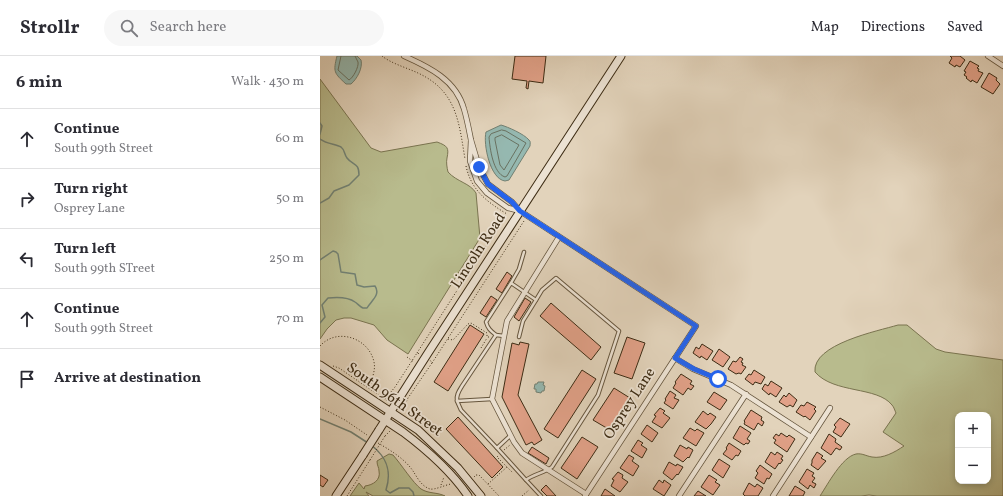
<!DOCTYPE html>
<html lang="en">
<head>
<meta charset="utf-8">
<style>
	:root { --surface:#fff; --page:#f7f7f7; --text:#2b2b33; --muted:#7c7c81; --line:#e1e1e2 }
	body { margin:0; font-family:Vollkorn,serif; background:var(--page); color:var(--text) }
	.controls { position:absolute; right:12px; bottom:12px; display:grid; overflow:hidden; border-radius:8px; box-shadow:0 2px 6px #0003 }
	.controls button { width:36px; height:36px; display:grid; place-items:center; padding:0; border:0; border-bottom:1px solid var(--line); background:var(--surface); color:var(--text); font:20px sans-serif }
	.stop { position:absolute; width:12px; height:12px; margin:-9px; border:3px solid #2563eb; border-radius:50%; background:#fff }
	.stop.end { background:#2563eb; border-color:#fff; box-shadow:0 1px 4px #0008 }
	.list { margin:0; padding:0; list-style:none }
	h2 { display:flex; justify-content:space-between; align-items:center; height:52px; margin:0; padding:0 16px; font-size:17px }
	h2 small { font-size:13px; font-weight:400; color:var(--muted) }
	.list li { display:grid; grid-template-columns:26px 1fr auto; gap:12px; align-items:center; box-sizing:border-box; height:60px; padding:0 16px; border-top:1px solid var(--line) }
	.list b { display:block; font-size:15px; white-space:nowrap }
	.list p { margin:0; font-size:13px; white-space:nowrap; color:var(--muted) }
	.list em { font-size:13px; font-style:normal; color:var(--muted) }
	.icon { flex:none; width:22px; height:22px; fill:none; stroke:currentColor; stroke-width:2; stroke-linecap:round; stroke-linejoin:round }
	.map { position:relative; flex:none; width:683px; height:440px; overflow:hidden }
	header { display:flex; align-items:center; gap:24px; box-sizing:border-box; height:56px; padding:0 20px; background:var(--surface); border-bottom:1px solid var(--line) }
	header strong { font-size:19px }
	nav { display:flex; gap:22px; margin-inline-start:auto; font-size:14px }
	.search { width:280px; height:36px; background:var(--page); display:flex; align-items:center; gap:10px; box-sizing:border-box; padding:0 14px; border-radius:22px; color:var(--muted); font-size:15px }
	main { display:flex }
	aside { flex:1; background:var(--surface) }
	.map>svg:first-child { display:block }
</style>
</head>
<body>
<header>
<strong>Strollr</strong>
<div class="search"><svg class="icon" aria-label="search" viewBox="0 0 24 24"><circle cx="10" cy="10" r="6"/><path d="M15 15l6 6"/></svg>Search here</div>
<nav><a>Map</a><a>Directions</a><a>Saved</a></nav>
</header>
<main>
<aside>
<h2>6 min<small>Walk · 430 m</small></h2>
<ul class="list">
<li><svg class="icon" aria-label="ahead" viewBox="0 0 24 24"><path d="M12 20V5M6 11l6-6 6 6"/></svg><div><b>Continue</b><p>South 99th Street</p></div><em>60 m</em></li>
<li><svg class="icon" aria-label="right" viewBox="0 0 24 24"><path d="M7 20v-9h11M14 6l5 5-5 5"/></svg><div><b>Turn right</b><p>Osprey Lane</p></div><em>50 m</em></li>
<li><svg class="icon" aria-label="left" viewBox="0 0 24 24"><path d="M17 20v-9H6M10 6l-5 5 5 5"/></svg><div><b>Turn left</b><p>South 99th STreet</p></div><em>250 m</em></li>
<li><svg class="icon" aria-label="ahead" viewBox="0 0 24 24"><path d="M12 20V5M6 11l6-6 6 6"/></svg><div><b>Continue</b><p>South 99th Street</p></div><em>70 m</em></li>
<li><svg class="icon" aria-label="arrive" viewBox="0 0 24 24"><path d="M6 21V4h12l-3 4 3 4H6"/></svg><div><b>Arrive at destination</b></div></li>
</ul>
</aside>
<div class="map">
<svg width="683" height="440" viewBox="0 0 683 440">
	<rect width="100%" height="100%" fill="#e2d3bb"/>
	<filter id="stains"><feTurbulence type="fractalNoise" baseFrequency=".005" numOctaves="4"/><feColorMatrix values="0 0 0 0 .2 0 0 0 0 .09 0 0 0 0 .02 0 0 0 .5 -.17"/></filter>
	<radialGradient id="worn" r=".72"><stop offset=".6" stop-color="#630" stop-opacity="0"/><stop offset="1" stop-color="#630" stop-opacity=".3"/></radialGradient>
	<g fill="#b8bb8d" stroke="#7a7450" fill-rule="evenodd">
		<path d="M0,23L51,92L61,96L117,86C128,90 129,92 127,102C126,106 127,112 128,116C137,126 150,127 156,137L160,182L88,298L67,284L54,269L31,262H24L16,264L7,273L0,283Z"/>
		<path d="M578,269H587L616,293L625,296L683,304V440H557L549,439L541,440H500C508,428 522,401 536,398C542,397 546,400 552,401C563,403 575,396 584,390L563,376L576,357C575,355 574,351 572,349C557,330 514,338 495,316C492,288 558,275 578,269ZM638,359H668V425H638Z"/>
		<path d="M69,398L73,399C81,408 93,427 101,433C109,438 117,436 125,440H53L46,436L49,440H30L39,427L44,433L45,430C53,429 61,424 59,415C59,411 57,410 57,405Z"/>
	</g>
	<g fill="#95b8b0" stroke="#728072">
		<path d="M17,0H37L41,4C43,12 37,23 31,28H26C14,17 13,16 17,0Z"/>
		<path d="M181,69C188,71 204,78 209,84C211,86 210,87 210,90L189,124L185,125C170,123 163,88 166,76Z"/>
		<path d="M218,326H224L223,329L225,330L224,335H222L221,337L216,336V333H214L215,328H217Z"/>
	</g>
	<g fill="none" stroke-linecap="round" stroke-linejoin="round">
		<g stroke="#697262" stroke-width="1">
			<path d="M21,0L18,14L29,24C33,22 39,11 38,6C37,4 36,2 35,0"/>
			<path d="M182,74L186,75L206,87L187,120L185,121C173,117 170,93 169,81L171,78Z"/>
			<path d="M182,79L199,89L184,114L180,109L175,84V82Z"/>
		</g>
		<g stroke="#728072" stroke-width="1.5">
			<path d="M0,67L2,70L0,78"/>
			<path d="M0,83C7,88 16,88 21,91C25,94 24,98 27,102C33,110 39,106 39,119L29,129L14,135L9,142L0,147"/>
			<path d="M0,204L13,195L16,196L18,198L21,216L35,218L37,229L44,231L55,230C61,239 51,245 47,252H43C40,251 38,248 35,246C28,241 17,241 8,242L2,249L5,261L0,267"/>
			<path d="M0,363L31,376L48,387"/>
			<path d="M51,389C67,401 72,415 66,434L70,437L79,432H89L93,436L94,440"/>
		</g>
	</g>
	<g fill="#e1a188" stroke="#3d2c14">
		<path d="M195,0H226L223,27L209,25L208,33L206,32L207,25L192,23Z"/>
		<path d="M630,0H640L645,4L640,11L636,9L635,11L629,7L632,2Z"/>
		<path d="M650,5L659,10L657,12L659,13L658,15L663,17L657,27L652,24L651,26L646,22L647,21L644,19L646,16L644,15Z"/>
		<path d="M669,17L677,22L676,24L680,28L673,38L661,31Z"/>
		<path d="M187,216L192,220L182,237L176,233Z"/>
		<path d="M171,240L177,244L166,261L160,257Z"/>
		<path d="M205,242L211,246L199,265L194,261Z"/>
		<path d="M231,247L281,291L271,304L220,260Z"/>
		<path d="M150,269L164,278L128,335L114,326Z"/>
		<path d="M307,281L325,287L312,323L294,317Z"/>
		<path d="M200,286L209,288L198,339L222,384L214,389L212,386L206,389L182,341L192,287L199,289Z"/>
		<path d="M382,288L393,295L387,304L381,300L380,302L373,297L376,291L379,293Z"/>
		<path d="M399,293L410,301L403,311L392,304Z"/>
		<path d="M420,301L423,303L421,306L423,307L422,309L426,311L421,318L419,317L416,318L408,313L413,305L416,306Z"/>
		<path d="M262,314L276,323L238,382L224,373Z"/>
		<path d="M434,314L445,321L441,328L435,326L433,329L425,323L429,318L431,319Z"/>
		<path d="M361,318L372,325L370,328L374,330L371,334L368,332L363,339L353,332L356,327L355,326Z"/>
		<path d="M451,325L462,332L456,341L450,337L449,339L442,333L445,328L448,330Z"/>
		<path d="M294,332L310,342L290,374L273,364Z"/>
		<path d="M350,335L356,339L354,342L359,344L353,353L344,347L346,344L345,343Z"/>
		<path d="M394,336L407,344L400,354L387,346Z"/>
		<path d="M469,337L477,344L473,351L470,349L467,351L459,346L464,339L466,341Z"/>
		<path d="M487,346L496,351L494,353L496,355L490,364L485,360L484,361L476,356L481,349L484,350Z"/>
		<path d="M340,352L345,355L343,357L350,362L342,372L332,366L336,360L334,359Z"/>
		<path d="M431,354L442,361L441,364L444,366L442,370L438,367L434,374L424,368L425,366L424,365Z"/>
		<path d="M383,355L388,359L390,357L396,361L391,368L386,373L375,366Z"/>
		<path d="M138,361L183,411L172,422L126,373Z"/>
		<path d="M520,362L530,368L521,381L513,376L516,371L514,369Z"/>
		<path d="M327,369L338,377L332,386L321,378Z"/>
		<path d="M420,370L431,377L427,383L430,385L428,388L426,387L424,389L413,382Z"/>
		<path d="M370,372L375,375L377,373L384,377L376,390L363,382Z"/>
		<path d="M461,377L467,381L469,379L475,383L467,396L454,387L456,384L453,382L456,378L459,380Z"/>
		<path d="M509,378L516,383L515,386L522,391L520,394L516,392L511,399L501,392Z"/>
		<path d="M262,381L278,391L257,423L241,412Z"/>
		<path d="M318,384L323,387L321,389L327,393L322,402L311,395Z"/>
		<path d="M409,387L421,395L418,400L416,399L412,404L403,398L407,393L406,392Z"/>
		<path d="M360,389L367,393L368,391L373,394L369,402L368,401L363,406L354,400Z"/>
		<path d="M212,391L229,402L226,408L208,397Z"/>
		<path d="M451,396L455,399L457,396L463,400L461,403L463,404L460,408L459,407L455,413L445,406Z"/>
		<path d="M497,396L503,400L501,402L506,405L498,414L491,409L492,407V404Z"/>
		<path d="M309,399L314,402L312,405L319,410L313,420L300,412Z"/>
		<path d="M399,403L410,410L403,422L392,414Z"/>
		<path d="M349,406L356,410L357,408L363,411L358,419L357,418L352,424L343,417Z"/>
		<path d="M440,409L452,418L449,423L447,422L444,428L435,422L438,417L436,415Z"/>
		<path d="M487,413L494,417L492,420L495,422L492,426L496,428L494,432L490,429L488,433L479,426Z"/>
		<path d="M298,416L303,419L302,422L308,426L300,436L291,430L294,424L292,423Z"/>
		<path d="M0,419L8,424L3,431L0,429Z"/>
		<path d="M389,419L397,424L395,426L400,429L393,439L381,431Z"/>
		<path d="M339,424L343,427L344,424L351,429L344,440L333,433Z"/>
		<path d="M429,427L435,431L437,428L443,432L438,440H425L423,438Z"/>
		<path d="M226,429L236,440H227L221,434Z"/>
		<path d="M475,430L485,436L483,440H469Z"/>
		<path d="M285,433L295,440H281Z"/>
		<path d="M378,435L386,440H374Z"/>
	</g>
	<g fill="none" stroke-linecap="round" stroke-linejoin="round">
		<defs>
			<g id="lane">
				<path d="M191,227L199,213L204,196"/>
				<path d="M176,279C171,275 168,273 166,266L191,227L216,244L222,234L236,222L299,275L278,339L232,411C224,417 214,418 206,424L177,392"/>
				<path d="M199,281L203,265L216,244"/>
				<path d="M172,343L137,345C136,339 139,335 142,330L176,279L184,280"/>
				<path d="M137,345L141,354L177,392L190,380"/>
				<path d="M206,424L221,440"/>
			</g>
			<g id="street">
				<path d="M84,0C109,11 136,24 144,53C147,63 149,74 151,84"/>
				<path d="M668,0L683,10"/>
				<path d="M200,155L188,152L167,137L157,125L150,105L151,84L159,111L168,128L192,146L200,155L376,270L265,440"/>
				<path d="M239,181L187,265L172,343L194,386L202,397L266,438"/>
				<path d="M355,302L373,313L411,329L491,381"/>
				<path d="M359,440L426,338"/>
				<path d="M453,440L510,352"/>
			</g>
			<g id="secondary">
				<path d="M0,309L98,374L138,412L161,440"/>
				<path d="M0,321L83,376C107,394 131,415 148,440"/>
				<path d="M59,374L108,297L301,0"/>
				<path d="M16,440L43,399"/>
			</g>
		</defs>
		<use href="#lane" stroke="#66563e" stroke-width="4.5"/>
		<use href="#street" stroke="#66563e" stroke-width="6"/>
		<use href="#secondary" stroke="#3d2c14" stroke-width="9"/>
		<g stroke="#3d2c14" stroke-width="1" stroke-dasharray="1 2" stroke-linecap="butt">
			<path d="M62,0C72,8 88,12 100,18C137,36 139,67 145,103"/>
			<path d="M146,110C151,134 167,146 187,158"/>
			<path d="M128,283L133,284L148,268L151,267L167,277V281H169"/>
			<path d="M0,290C17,271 49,282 54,306C56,315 51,323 50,333"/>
			<path d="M161,292L167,282"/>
			<path d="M97,297L186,158"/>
			<path d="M87,301L94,306"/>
			<path d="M112,307L204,165"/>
			<path d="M13,310L19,312L69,346"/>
			<path d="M42,327L51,322"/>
			<path d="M65,343L75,331L97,297L100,298"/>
			<path d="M0,351L25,364L47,379"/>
			<path d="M83,356L82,354L88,342L112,307L110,304"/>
			<path d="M65,380L70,375"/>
			<path d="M58,387C70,394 85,403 93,415C97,421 101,430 110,433C115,434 125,429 131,428"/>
			<path d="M184,394L190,389"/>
			<path d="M178,400L177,401L193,417"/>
			<path d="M154,421L156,419H159L179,440"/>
			<path d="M168,428L187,411"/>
			<path d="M121,429L124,421"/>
			<path d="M27,440L50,404"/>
			<path d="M202,440L209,434"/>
		</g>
		<use href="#lane" stroke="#ece2d3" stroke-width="2.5"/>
		<use href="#street" stroke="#ece2d3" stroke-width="4.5"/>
		<use href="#secondary" stroke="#ece2d3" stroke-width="7"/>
		<defs>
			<path id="secondary-bridge" d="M43,399L59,374"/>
		</defs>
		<use href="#secondary-bridge" stroke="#3d2c14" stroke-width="9" stroke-linecap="butt"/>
		<path stroke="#3d2c14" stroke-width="1" stroke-dasharray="1 2" stroke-linecap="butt" d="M50,404L65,380"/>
		<use href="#secondary-bridge" stroke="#ece2d3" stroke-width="7"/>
	</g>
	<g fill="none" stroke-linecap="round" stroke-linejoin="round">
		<path stroke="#2563eb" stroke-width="5" d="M159,111L168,128L192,146L200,155L376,270L355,302L374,313L398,323"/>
	</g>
	<g text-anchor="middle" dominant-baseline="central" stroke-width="3.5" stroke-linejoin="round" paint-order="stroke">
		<g font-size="15" fill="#3d2c14" stroke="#ece2d3">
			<text transform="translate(159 195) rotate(-57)">Lincoln Road</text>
			<text transform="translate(74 344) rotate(36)">South 96th Street</text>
			<text transform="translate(310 348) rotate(-57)">Osprey Lane</text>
		</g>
	</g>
	<rect width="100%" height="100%" filter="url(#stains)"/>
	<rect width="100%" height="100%" fill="url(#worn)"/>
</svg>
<div class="controls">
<button>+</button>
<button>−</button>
</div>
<div class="stop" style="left:398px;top:323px"></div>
<div class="stop end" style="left:159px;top:111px"></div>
</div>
</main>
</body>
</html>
